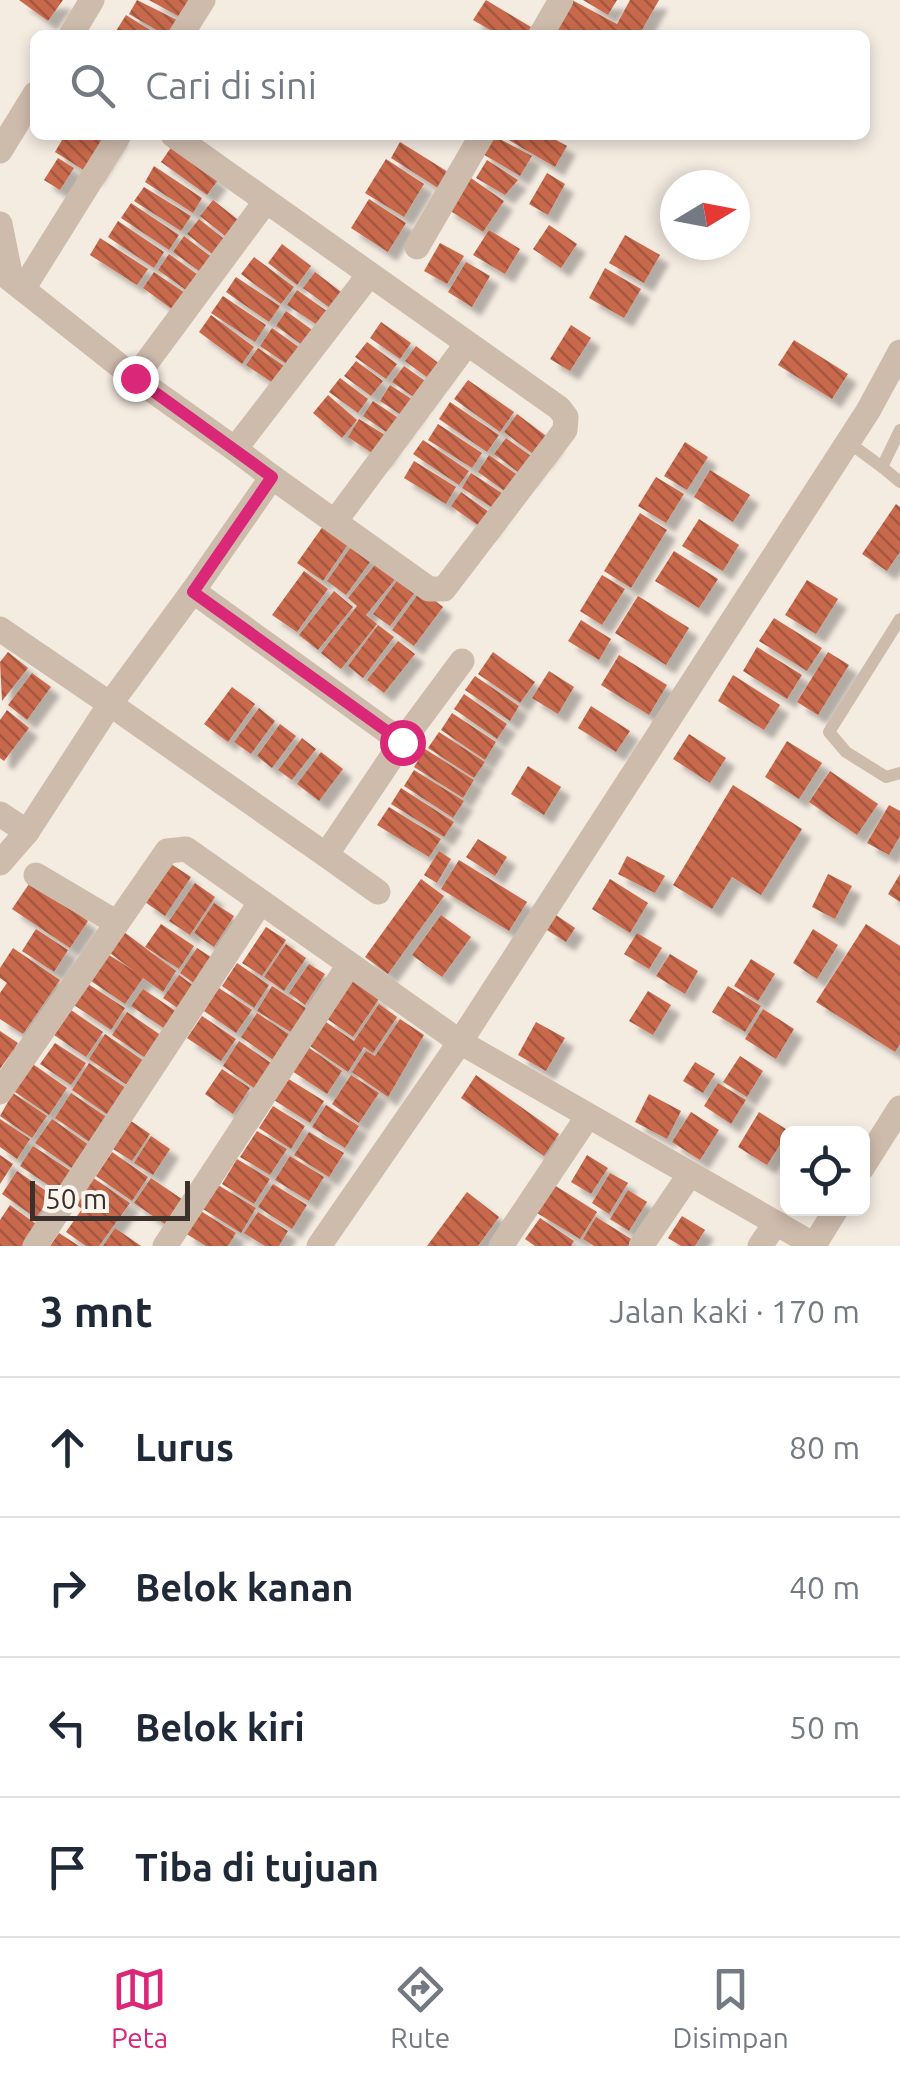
<!DOCTYPE html>
<html lang="id">
<head>
<meta charset="utf-8">
<style>
	:root { --surface:#fff; --page:#f2f2f3; --text:#1f2937; --muted:#747a83; --line:#e0e1e3; --accent:#db2777 }
	body { margin:0; font-family:Ubuntu,sans-serif; background:var(--page); color:var(--text) }
	.controls { position:absolute; right:30px; bottom:30px; display:grid; overflow:hidden; border-radius:15px; box-shadow:0 5px 15px #0003 }
	.controls button { width:90px; height:90px; display:grid; place-items:center; padding:0; border:0; border-bottom:2px solid var(--line); background:var(--surface); color:var(--text); font:50px sans-serif }
	.compass { position:absolute; left:660px; top:170px; width:90px; height:90px; border-radius:50%; background:var(--surface); box-shadow:0 5px 15px #0003; rotate:80deg }
	.scale { position:absolute; left:30px; bottom:25px; width:160px; box-sizing:border-box; padding-left:10px; border:5px solid #3b302b; border-top:0; font-size:28px; line-height:35px; white-space:nowrap; color:#3b302b; -webkit-text-stroke:8px #fbf5ee; paint-order:stroke }
	.stop { position:absolute; width:30px; height:30px; margin:-22px; border:8px solid #db2777; border-radius:50%; background:#fff }
	.stop.end { background:#db2777; border-color:#fff; box-shadow:0 2px 10px #0008 }
	.list { margin:0; padding:0; list-style:none }
	h2 { display:flex; justify-content:space-between; align-items:center; height:130px; margin:0; padding:0 40px; font-size:42px }
	h2 small { font-size:32px; font-weight:400; color:var(--muted) }
	.list li { display:grid; grid-template-columns:65px 1fr auto; gap:30px; align-items:center; box-sizing:border-box; height:140px; padding:0 40px; border-top:2px solid var(--line) }
	.list b { display:block; font-size:38px; white-space:nowrap }
	.list em { font-size:32px; font-style:normal; color:var(--muted) }
	.icon { flex:none; width:55px; height:55px; fill:none; stroke:currentColor; stroke-width:2; stroke-linecap:round; stroke-linejoin:round }
	.map { position:relative; flex:none; width:900px; height:1246px; overflow:hidden }
	.search { position:absolute; background:var(--surface); box-shadow:0 5px 15px #0003; left:30px; right:30px; top:30px; height:110px; display:flex; align-items:center; gap:25px; box-sizing:border-box; padding:0 35px; border-radius:15px; color:var(--muted); font-size:38px }
	.sheet { height:690px; background:var(--surface) }
	nav { display:flex; justify-content:space-around; align-items:center; box-sizing:border-box; height:140px; border-top:2px solid var(--line); background:var(--surface); font-size:28px; color:var(--muted) }
	nav a { display:grid; justify-items:center; gap:5px }
	nav .on { color:var(--accent) }
	.map>svg:first-child { display:block }
</style>
</head>
<body>
<div class="map">
<svg width="900" height="1246" viewBox="0 0 900 1246">
	<defs>
		<pattern id="building-back-hatch" width="6" height="6" patternUnits="userSpaceOnUse" patternTransform="scale(2.5)"><rect width="6" height="6" fill="#c8694b"/><path d="M-1 5l2 2M0 0l6 6M5-1l2 2" fill="none" stroke="#a4573f"/></pattern>
		<filter id="shadow"><feDropShadow dx="9" dy="9" stdDeviation="2.5" flood-color="#0004"/></filter>
	</defs>
	<rect width="100%" height="100%" fill="#f4ebe1"/>
	<g fill="url(#building-back-hatch)" filter="url(#shadow)">
		<path d="M19,0H63L48,21Z"/>
		<path d="M137,0L181,22L173,35H165L129,14Z"/>
		<path d="M149,0H189L185,20Z"/>
		<path d="M486,0L531,27L526,35H499L473,20Z"/>
		<path d="M572,0L617,24L630,0H659L639,35H552Z"/>
		<path d="M583,0H617L608,15Z"/>
		<path d="M126,15L158,35H122L116,31Z"/>
		<path d="M65,135H119L93,176L55,152Z"/>
		<path d="M492,135L532,156L520,176L481,153Z"/>
		<path d="M509,135H547L567,146L555,167L507,139Z"/>
		<path d="M400,142L448,172L438,188L391,158Z"/>
		<path d="M172,146L218,180L207,195L161,162Z"/>
		<path d="M58,158L74,168L60,190L44,180Z"/>
		<path d="M386,159L424,184L404,217L365,193Z"/>
		<path d="M487,160L518,180L505,195L476,178Z"/>
		<path d="M154,166L202,198L193,213L145,182Z"/>
		<path d="M547,173L565,184L548,215L529,204Z"/>
		<path d="M468,176L504,201L483,232L446,208Z"/>
		<path d="M144,187L191,216L181,231L134,201Z"/>
		<path d="M369,199L406,223L388,252L351,228Z"/>
		<path d="M213,200L242,223L229,239L200,216Z"/>
		<path d="M131,203L179,235L169,250L121,218Z"/>
		<path d="M199,219L228,242L216,257L187,234Z"/>
		<path d="M118,221L164,252L154,268L108,237Z"/>
		<path d="M549,225L577,244L561,268L533,249Z"/>
		<path d="M489,230L520,249L505,274L473,255Z"/>
		<path d="M625,235L660,255L644,283L609,263Z"/>
		<path d="M184,236L214,259L203,274L173,252Z"/>
		<path d="M100,238L148,269L137,285L90,255Z"/>
		<path d="M440,243L464,256L447,284L424,271Z"/>
		<path d="M282,244L311,266L297,285L268,263Z"/>
		<path d="M169,254L201,277L190,293L158,270Z"/>
		<path d="M254,257L294,287L281,304L241,274Z"/>
		<path d="M466,262L490,276L472,307L448,292Z"/>
		<path d="M605,268L641,289L624,318L589,298Z"/>
		<path d="M154,272L188,295L176,312L143,288Z"/>
		<path d="M315,272L345,295L334,311L303,288Z"/>
		<path d="M236,277L280,306L269,322L226,292Z"/>
		<path d="M297,290L331,314L322,328L287,305Z"/>
		<path d="M223,296L266,325L255,342L211,313Z"/>
		<path d="M286,311L315,332L305,347L276,326Z"/>
		<path d="M211,315L254,347L242,364L199,332Z"/>
		<path d="M381,322L411,343L400,359L370,338Z"/>
		<path d="M571,325L591,338L570,371L550,359Z"/>
		<path d="M272,328L303,350L291,367L260,346Z"/>
		<path d="M794,340L848,374L832,399L778,365Z"/>
		<path d="M367,342L397,364L386,379L355,357Z"/>
		<path d="M416,346L445,368L435,383L405,361Z"/>
		<path d="M258,348L290,370L279,387L246,365Z"/>
		<path d="M356,361L383,381L371,396L344,376Z"/>
		<path d="M404,366L432,386L421,402L392,382Z"/>
		<path d="M340,378L368,399L358,413L329,392Z"/>
		<path d="M468,380L514,412L500,432L454,399Z"/>
		<path d="M390,385L419,404L409,420L380,401Z"/>
		<path d="M328,395L357,420L342,438L313,413Z"/>
		<path d="M373,401L406,423L395,438L363,416Z"/>
		<path d="M450,402L499,435L487,452L439,419Z"/>
		<path d="M517,414L554,442L541,460L504,432Z"/>
		<path d="M359,419L393,440L381,459L348,437Z"/>
		<path d="M438,424L482,453L472,468L428,440Z"/>
		<path d="M506,438L538,461L526,478L494,454Z"/>
		<path d="M423,440L469,471L459,485L413,454Z"/>
		<path d="M685,442L708,457L687,490L664,476Z"/>
		<path d="M489,455L522,478L510,495L478,472Z"/>
		<path d="M414,461L456,487L446,504L404,478Z"/>
		<path d="M710,470L750,495L733,522L694,497Z"/>
		<path d="M471,473L508,497L499,512L462,488Z"/>
		<path d="M656,477L684,494L666,523L638,506Z"/>
		<path d="M461,492L496,517L486,531L451,506Z"/>
		<path d="M896,504L900,507V552L887,571L862,554Z"/>
		<path d="M640,513L667,530L631,588L604,571Z"/>
		<path d="M699,519L739,545L723,571L682,546Z"/>
		<path d="M326,522L351,540L323,581L297,563Z"/>
		<path d="M353,544L373,558L346,595L327,581Z"/>
		<path d="M674,551L718,579L699,608L655,581Z"/>
		<path d="M382,556L401,572L366,615L377,624L341,669L321,653L357,606L348,598Z"/>
		<path d="M304,571L328,589L297,632L272,615Z"/>
		<path d="M401,575L418,588L390,626L373,614Z"/>
		<path d="M602,575L625,589L602,625L580,611Z"/>
		<path d="M807,580L838,599L816,634L785,615Z"/>
		<path d="M421,590L443,607L414,646L392,630Z"/>
		<path d="M334,591L353,607L318,650L299,635Z"/>
		<path d="M638,596L689,628L666,665L615,633Z"/>
		<path d="M774,618L822,648L807,671L759,641Z"/>
		<path d="M581,620L611,639L599,660L568,641Z"/>
		<path d="M378,625L394,637L363,678L348,666Z"/>
		<path d="M398,641L415,654L384,693L367,680Z"/>
		<path d="M757,647L802,675L787,699L743,671Z"/>
		<path d="M8,652L28,668L2,701L0,662Z"/>
		<path d="M493,652L535,682L520,703L478,674Z"/>
		<path d="M828,652L849,665L818,715L797,702Z"/>
		<path d="M619,655L667,685L649,715L601,685Z"/>
		<path d="M549,671L574,687L558,714L532,698Z"/>
		<path d="M32,673L51,687L27,720L8,705Z"/>
		<path d="M733,675L780,705L764,730L718,701Z"/>
		<path d="M475,676L519,706L510,721L465,690Z"/>
		<path d="M232,687L255,704L228,742L204,724Z"/>
		<path d="M464,694L507,724L497,739L454,709Z"/>
		<path d="M591,706L630,731L616,752L578,728Z"/>
		<path d="M259,708L275,721L251,754L234,742Z"/>
		<path d="M7,710L29,728L4,761L0,758V720Z"/>
		<path d="M452,713L496,742L485,760L441,730Z"/>
		<path d="M280,724L296,736L272,768L257,756Z"/>
		<path d="M439,732L485,762L474,778L428,748Z"/>
		<path d="M689,734L726,758L710,783L673,759Z"/>
		<path d="M302,738L316,749L292,780L278,770Z"/>
		<path d="M787,741L822,763L799,799L765,777Z"/>
		<path d="M425,749L474,780L463,798L414,767Z"/>
		<path d="M321,752L343,769L319,801L297,784Z"/>
		<path d="M528,766L561,787L544,815L511,794Z"/>
		<path d="M414,770L464,801L453,818L404,786Z"/>
		<path d="M830,771L878,804L857,835L809,802Z"/>
		<path d="M733,785L802,829L761,895L732,877L712,909L673,885Z"/>
		<path d="M401,788L454,822L444,837L391,804Z"/>
		<path d="M889,805L900,811V836L889,855L867,843Z"/>
		<path d="M389,807L441,839L429,857L377,825Z"/>
		<path d="M478,839L507,857L495,876L466,857Z"/>
		<path d="M439,851L451,859L437,883L424,875Z"/>
		<path d="M627,856L665,876L655,893L618,874Z"/>
		<path d="M459,860L527,902L509,931L441,889Z"/>
		<path d="M171,864L191,877L165,916L145,902Z"/>
		<path d="M828,874L852,886L835,919L812,907Z"/>
		<path d="M900,874V902L888,894Z"/>
		<path d="M421,879L444,896L388,974L365,957Z"/>
		<path d="M610,879L648,903L630,933L592,909Z"/>
		<path d="M31,881L88,921L70,948L12,909Z"/>
		<path d="M195,883L215,897L190,935L169,921Z"/>
		<path d="M214,903L234,916L214,947L194,933Z"/>
		<path d="M441,915L471,937L442,977L412,955Z"/>
		<path d="M556,915L575,928L566,942L547,930Z"/>
		<path d="M161,924L194,946L179,969L145,947Z"/>
		<path d="M866,924L900,946V1044L895,1052L816,1002Z"/>
		<path d="M266,927L286,940L262,976L242,963Z"/>
		<path d="M36,929L68,950L54,972L22,951Z"/>
		<path d="M120,929L176,971L163,992L143,978L125,1004L91,981L109,955L134,971L106,950Z"/>
		<path d="M813,929L838,945L817,979L793,963Z"/>
		<path d="M637,933L662,948L649,969L624,954Z"/>
		<path d="M286,944L306,958L284,991L264,977Z"/>
		<path d="M13,948L60,980L23,1034L0,1019V993L7,983L0,978V968Z"/>
		<path d="M197,948L217,961L199,987L180,973Z"/>
		<path d="M670,954L698,971L685,994L656,976Z"/>
		<path d="M751,959L775,974L758,1001L734,986Z"/>
		<path d="M237,963L269,985L254,1008L222,986Z"/>
		<path d="M309,964L325,974L305,1005L289,993Z"/>
		<path d="M179,975L197,988L182,1011L163,998Z"/>
		<path d="M351,980L379,999L353,1037L326,1018Z"/>
		<path d="M88,984L125,1008L111,1030L74,1005Z"/>
		<path d="M272,986L312,1012L297,1036L257,1011Z"/>
		<path d="M728,986L761,1006L745,1032L712,1012Z"/>
		<path d="M219,988L252,1010L236,1033L204,1011Z"/>
		<path d="M143,989L177,1012L165,1029L131,1006Z"/>
		<path d="M648,991L671,1005L653,1035L629,1021Z"/>
		<path d="M379,1004L397,1017L373,1053L364,1047L348,1072L307,1044L323,1020L354,1041Z"/>
		<path d="M763,1009L794,1029L776,1059L745,1039Z"/>
		<path d="M71,1010L103,1032L86,1057L54,1035Z"/>
		<path d="M127,1012L162,1036L147,1059L112,1035Z"/>
		<path d="M257,1013L293,1037L276,1062L241,1037Z"/>
		<path d="M202,1016L236,1039L221,1061L187,1038Z"/>
		<path d="M400,1019L424,1035L388,1097L352,1072L366,1051L375,1056Z"/>
		<path d="M536,1022L565,1038L546,1071L518,1055Z"/>
		<path d="M0,1031L18,1043L0,1069Z"/>
		<path d="M105,1034L144,1061L127,1085L89,1059Z"/>
		<path d="M239,1041L271,1063L254,1088L223,1066Z"/>
		<path d="M55,1043L86,1063L71,1085L40,1064Z"/>
		<path d="M308,1047L342,1071L327,1094L292,1071Z"/>
		<path d="M740,1056L763,1071L747,1097L723,1082Z"/>
		<path d="M30,1062L67,1088L49,1115L12,1090Z"/>
		<path d="M695,1062L715,1074L703,1093L683,1081Z"/>
		<path d="M89,1063L126,1088L108,1115L72,1090Z"/>
		<path d="M222,1069L250,1088L233,1114L205,1094Z"/>
		<path d="M351,1075L379,1093L359,1123L332,1104Z"/>
		<path d="M476,1075L559,1134L544,1156L461,1098Z"/>
		<path d="M287,1078L324,1101L310,1123L274,1100Z"/>
		<path d="M718,1083L746,1100L731,1124L704,1106Z"/>
		<path d="M13,1093L47,1116L32,1138L0,1116Z"/>
		<path d="M71,1093L108,1118L91,1143L55,1118Z"/>
		<path d="M649,1094L681,1111L667,1139L635,1122Z"/>
		<path d="M326,1105L359,1126L345,1148L312,1127Z"/>
		<path d="M273,1106L305,1126L291,1149L259,1128Z"/>
		<path d="M691,1112L719,1130L700,1160L672,1142Z"/>
		<path d="M759,1112L789,1131L767,1165L738,1147Z"/>
		<path d="M0,1119L30,1139L17,1159L0,1147Z"/>
		<path d="M52,1119L89,1145L73,1169L35,1143Z"/>
		<path d="M131,1121L150,1134L132,1161L113,1149Z"/>
		<path d="M257,1131L287,1149L270,1175L240,1157Z"/>
		<path d="M309,1132L344,1153L329,1177L294,1155Z"/>
		<path d="M151,1136L170,1149L153,1175L134,1163Z"/>
		<path d="M33,1146L71,1171L57,1191L20,1166Z"/>
		<path d="M112,1152L148,1177L132,1201L96,1176Z"/>
		<path d="M0,1155L13,1164L0,1184Z"/>
		<path d="M587,1155L608,1168L591,1194L571,1182Z"/>
		<path d="M290,1156L324,1177L309,1201L275,1180Z"/>
		<path d="M237,1159L270,1179L254,1204L222,1184Z"/>
		<path d="M17,1171L52,1195L36,1218L2,1194Z"/>
		<path d="M610,1173L628,1183L609,1214L592,1203Z"/>
		<path d="M92,1177L130,1203L99,1246H86L66,1232L82,1209L74,1203Z"/>
		<path d="M151,1178L189,1204L172,1229L134,1203Z"/>
		<path d="M273,1184L307,1205L292,1229L258,1207Z"/>
		<path d="M218,1185L256,1208L241,1233L203,1209Z"/>
		<path d="M554,1185L597,1212L580,1239L537,1213Z"/>
		<path d="M628,1190L647,1202L629,1231L610,1219Z"/>
		<path d="M467,1192L499,1217L478,1246H427Z"/>
		<path d="M10,1205L36,1224L22,1246H0V1220Z"/>
		<path d="M199,1210L236,1233L228,1246H206L185,1233Z"/>
		<path d="M258,1212L288,1231L279,1246H265L244,1233Z"/>
		<path d="M682,1216L705,1230L695,1246H681L668,1238Z"/>
		<path d="M596,1217L636,1242L633,1246H594L583,1239Z"/>
		<path d="M540,1218L574,1241L571,1246H535L525,1239Z"/>
		<path d="M115,1228L141,1246H103Z"/>
		<path d="M59,1233L79,1246H50Z"/>
	</g>
	<g fill="none" stroke-linecap="round" stroke-linejoin="round">
		<g stroke="#cdbbac" stroke-width="12">
			<path d="M900,430L882,467L900,482"/>
			<path d="M848,442L882,467"/>
			<path d="M900,619L829,732L846,752L886,777L900,773"/>
		</g>
		<g stroke="#cdbbac" stroke-width="25">
			<path d="M71,35L92,0"/>
			<path d="M181,35L203,0"/>
			<path d="M541,35L561,0"/>
			<path d="M173,135L559,408L566,417L565,430L444,589H429L272,477L193,591"/>
			<path d="M0,151L35,94"/>
			<path d="M0,224L11,278"/>
			<path d="M417,247L482,135"/>
			<path d="M0,271L135,378L235,449"/>
			<path d="M23,289L119,135"/>
			<path d="M135,378L266,201"/>
			<path d="M272,477L235,449L369,275"/>
			<path d="M336,520L466,345"/>
			<path d="M0,629L110,704L193,591L402,742L326,855L378,892"/>
			<path d="M402,742L462,661"/>
			<path d="M0,814L27,832"/>
			<path d="M0,863L27,832L110,704L326,855"/>
			<path d="M36,875L117,923"/>
			<path d="M0,1092L167,851L186,849L460,1042L816,1246"/>
			<path d="M862,1168L900,1108"/>
			<path d="M814,1245L837,1208"/>
			<path d="M35,1246L260,903"/>
			<path d="M165,1246L349,965"/>
			<path d="M319,1246L460,1042L868,411L900,352"/>
			<path d="M501,1246L588,1116"/>
			<path d="M641,1246L690,1174"/>
			<path d="M760,1246L776,1223"/>
		</g>
	</g>
	<g fill="none" stroke-linecap="round" stroke-linejoin="round">
		<path stroke="#db2777" stroke-width="12" d="M135,378L272,477L193,592L402,742"/>
	</g>
</svg>
<div class="controls">
<button><svg class="icon" aria-label="locate" viewBox="0 0 24 24"><circle cx="12" cy="12" r="6"/><path d="M12 2v4M12 18v4M2 12h4M18 12h4"/></svg></button>
</div>
<svg class="compass" viewBox="-18 -18 36 36"><path d="M0-13l5 13h-10z" fill="#e53935"/><path d="M0 13l5-13h-10z" fill="#747a83"/></svg>
<div class="scale">50 m</div>
<div class="stop" style="left:402px;top:742px"></div>
<div class="stop end" style="left:135px;top:378px"></div>
<div class="search"><svg class="icon" aria-label="search" viewBox="0 0 24 24"><circle cx="10" cy="10" r="6"/><path d="M15 15l6 6"/></svg>Cari di sini</div>
</div>
<section class="sheet">
<h2>3 mnt<small>Jalan kaki · 170 m</small></h2>
<ul class="list">
<li><svg class="icon" aria-label="ahead" viewBox="0 0 24 24"><path d="M12 20V5M6 11l6-6 6 6"/></svg><div><b>Lurus</b></div><em>80 m</em></li>
<li><svg class="icon" aria-label="right" viewBox="0 0 24 24"><path d="M7 20v-9h11M14 6l5 5-5 5"/></svg><div><b>Belok kanan</b></div><em>40 m</em></li>
<li><svg class="icon" aria-label="left" viewBox="0 0 24 24"><path d="M17 20v-9H6M10 6l-5 5 5 5"/></svg><div><b>Belok kiri</b></div><em>50 m</em></li>
<li><svg class="icon" aria-label="arrive" viewBox="0 0 24 24"><path d="M6 21V4h12l-3 4 3 4H6"/></svg><div><b>Tiba di tujuan</b></div></li>
</ul>
</section>
<nav>
<a class="on"><svg class="icon" aria-label="map" viewBox="0 0 24 24"><path d="M3 6l6-2 6 2 6-2v14l-6 2-6-2-6 2zM9 4v14M15 6v14"/></svg>Peta</a>
<a><svg class="icon" aria-label="directions" viewBox="0 0 24 24"><path d="M12 3l9 9-9 9-9-9zM9 14v-3h6M13 9l2 2-2 2"/></svg>Rute</a>
<a><svg class="icon" aria-label="saved" viewBox="0 0 24 24"><path d="M7 4h10v16l-5-4-5 4z"/></svg>Disimpan</a>
</nav>
</body>
</html>
